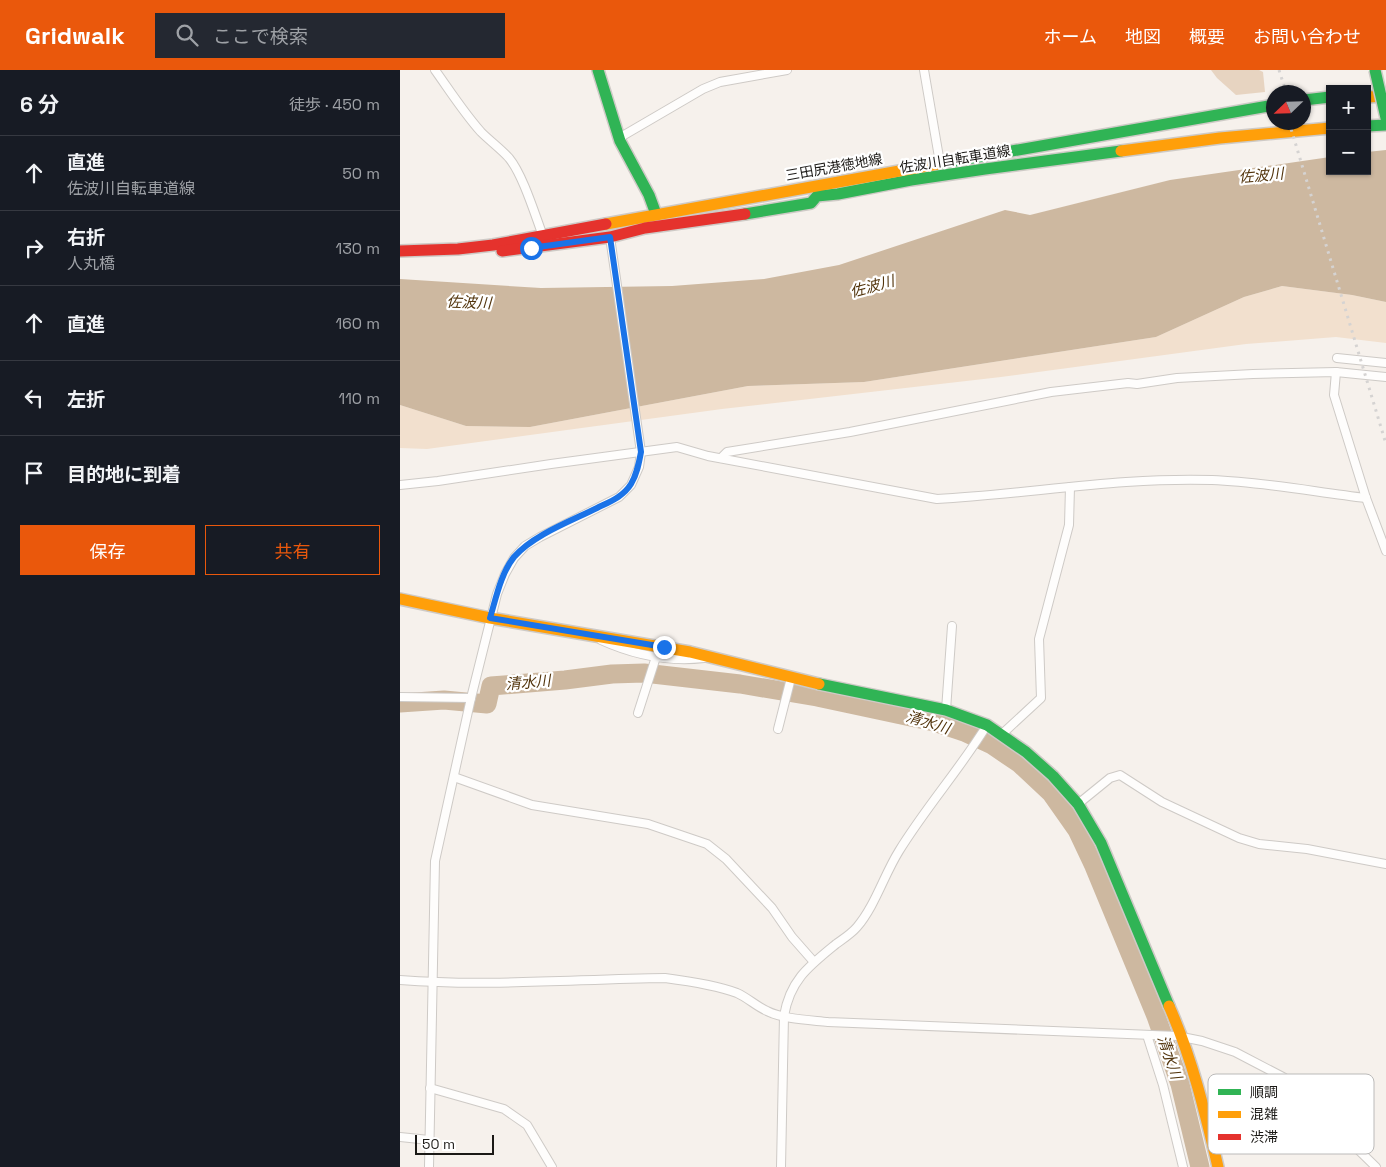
<!DOCTYPE html>
<html lang="ja">
<head>
<meta charset="utf-8">
<style>
	:root { --surface:#171b24; --page:#242831; --text:#f1f3f6; --muted:#9ea1a6; --line:#363941; --accent:#ea580c }
	body { margin:0; font-family:"Space Grotesk","Noto Sans JP",sans-serif; background:var(--page); color:var(--text) }
	.controls { position:absolute; right:15px; top:15px; display:grid; overflow:hidden; border-radius:0px; box-shadow:0 1px 4px #0004 }
	.controls button { width:45px; height:45px; display:grid; place-items:center; padding:0; border:0; border-bottom:1px solid var(--line); background:var(--surface); color:var(--text); font:25px sans-serif }
	.compass { position:absolute; left:866px; top:15px; width:45px; height:45px; border-radius:50%; background:var(--surface); box-shadow:0 1px 4px #0004; rotate:247deg }
	.scale { position:absolute; left:15px; bottom:12px; width:79px; box-sizing:border-box; padding-left:5px; border:2px solid #1b1916; border-top:0; font-size:14px; line-height:18px; white-space:nowrap; color:#1b1916; -webkit-text-stroke:4px #fff; paint-order:stroke }
	.stop { position:absolute; width:15px; height:15px; margin:-11px; border:4px solid #1a73e8; border-radius:50%; background:#fff }
	.stop.end { background:#1a73e8; border-color:#fff; box-shadow:0 1px 5px #0008 }
	.list { margin:0; padding:0; list-style:none }
	h2 { display:flex; justify-content:space-between; align-items:center; height:65px; margin:0; padding:0 20px; font-size:21px }
	h2 small { font-size:16px; font-weight:400; color:var(--muted) }
	.list li { display:grid; grid-template-columns:32px 1fr auto; gap:15px; align-items:center; box-sizing:border-box; height:75px; padding:0 20px; border-top:1px solid var(--line) }
	.list b { display:block; font-size:19px; white-space:nowrap }
	.list p { margin:0; font-size:16px; white-space:nowrap; color:var(--muted) }
	.list em { font-size:16px; font-style:normal; color:var(--muted) }
	.actions { display:flex; gap:10px; padding:15px 20px }
	.actions a { flex:1; padding:11px 0; border:1px solid var(--accent); border-radius:0px; text-align:center; font-size:18px; color:var(--accent) }
	.actions .main { background:var(--accent); color:#fff }
	.icon { flex:none; width:28px; height:28px; fill:none; stroke:currentColor; stroke-width:2; stroke-linecap:round; stroke-linejoin:round }
	.map { position:relative; flex:none; width:986px; height:1097px; overflow:hidden }
	header { display:flex; align-items:center; gap:30px; box-sizing:border-box; height:70px; padding:0 25px; background:var(--accent); color:#fff }
	header strong { font-size:24px }
	nav { display:flex; gap:28px; margin-inline-start:auto; font-size:18px }
	.search { width:350px; height:45px; background:var(--page); display:flex; align-items:center; gap:12px; box-sizing:border-box; padding:0 18px; border-radius:0px; color:var(--muted); font-size:19px }
	main { display:flex }
	aside { flex:1; background:var(--surface) }
	.map>svg:first-child { display:block }
</style>
</head>
<body>
<header>
<strong>Gridwalk</strong>
<div class="search"><svg class="icon" aria-label="search" viewBox="0 0 24 24"><circle cx="10" cy="10" r="6"/><path d="M15 15l6 6"/></svg>ここで検索</div>
<nav><a>ホーム</a><a>地図</a><a>概要</a><a>お問い合わせ</a></nav>
</header>
<main>
<aside>
<h2>6 分<small>徒歩 · 450 m</small></h2>
<ul class="list">
<li><svg class="icon" aria-label="ahead" viewBox="0 0 24 24"><path d="M12 20V5M6 11l6-6 6 6"/></svg><div><b>直進</b><p>佐波川自転車道線</p></div><em>50 m</em></li>
<li><svg class="icon" aria-label="right" viewBox="0 0 24 24"><path d="M7 20v-9h11M14 6l5 5-5 5"/></svg><div><b>右折</b><p>人丸橋</p></div><em>130 m</em></li>
<li><svg class="icon" aria-label="ahead" viewBox="0 0 24 24"><path d="M12 20V5M6 11l6-6 6 6"/></svg><div><b>直進</b></div><em>160 m</em></li>
<li><svg class="icon" aria-label="left" viewBox="0 0 24 24"><path d="M17 20v-9H6M10 6l-5 5 5 5"/></svg><div><b>左折</b></div><em>110 m</em></li>
<li><svg class="icon" aria-label="arrive" viewBox="0 0 24 24"><path d="M6 21V4h12l-3 4 3 4H6"/></svg><div><b>目的地に到着</b></div></li>
</ul>
<div class="actions"><a class="main">保存</a><a>共有</a></div>
</aside>
<div class="map">
<svg width="986" height="1097" viewBox="0 0 986 1097">
	<rect width="100%" height="100%" fill="#f6f1ec"/>
	<path fill="#f2e0ce" d="M882,216L952,225L986,232V273L936,267L846,274L601,307L322,339L27,379L0,378V335L66,356L130,357L348,316L464,312L756,267L844,227Z"/>
	<path fill="#e7d4c1" d="M811,0H859L863,2L865,22L836,25L817,8Z"/>
	<path fill="#cdb8a0" d="M986,80V232L952,225L882,216L844,227L756,267L464,312L348,316L130,357L66,356L0,335V209L141,218L272,216L364,209L439,195L605,140L630,145L770,110L930,87V101H967V82Z"/>
	<g fill="none" stroke-linecap="round" stroke-linejoin="round">
		<path stroke="#cdb8a0" stroke-width="19" d="M0,633L44,630L87,634L91,616L165,610L212,604L244,603L340,614L417,627L534,652L564,662L592,675L620,694L651,723L677,760L694,796L756,946L780,1014L800,1097"/>
		<defs>
			<g id="street">
				<path d="M35,0C50,21 64,43 81,62C90,71 101,79 109,88C123,105 135,145 143,166"/>
				<path d="M524,0L540,93"/>
				<path d="M219,68L303,19L320,12L387,0"/>
				<path d="M937,288L986,293"/>
				<path d="M936,302L934,325L966,428L986,481"/>
				<path d="M321,388L327,382L450,362L651,322L728,313L737,314L777,308L853,304L936,302L986,307"/>
				<path d="M0,415L38,411L151,394L277,377L308,386L537,429C629,424 720,407 812,410C864,412 915,422 966,428"/>
				<path d="M201,570C234,585 269,592 304,588"/>
				<path d="M0,627L71,628"/>
				<path d="M546,640L552,556"/>
				<path d="M238,643L256,587"/>
				<path d="M378,659L391,608"/>
				<path d="M601,665L641,628L639,569L669,455L670,417"/>
				<path d="M54,707L132,735L248,754L307,774L326,789L372,838L392,867L414,892"/>
				<path d="M678,734L710,708L720,705L762,732L839,768L859,774L907,779L986,794"/>
				<path d="M0,910C88,917 177,909 265,908C288,911 316,915 337,923C348,928 356,936 367,941C382,949 410,950 428,952L777,966L802,971L835,982L883,1007L899,1017L916,1033L941,1063L976,1097"/>
				<path d="M747,965L763,1015L783,1097"/>
				<path d="M30,1018L104,1039L127,1055L152,1097"/>
				<path d="M0,1067L29,1070"/>
				<path d="M29,1097L35,791L71,628L97,524L105,504L114,488L125,476L140,467L219,427L231,415L239,397L241,382L210,167"/>
				<path d="M381,1097L384,946C390,910 409,896 436,874C443,869 451,864 457,857C475,836 484,805 499,781C526,737 560,699 587,655"/>
			</g>
			<g id="fast">
				<path d="M198,0L220,71L249,125L256,144"/>
				<path d="M904,30L930,27"/>
				<path d="M967,56L986,55"/>
				<path d="M538,94L874,35"/>
				<path d="M345,144L411,133L417,126L438,124L511,110L585,99L721,81"/>
				<path d="M419,614L546,640L587,655L626,682L653,706L678,734L701,773L769,936"/>
			</g>
			<g id="slow">
				<path d="M967,27L986,26"/>
				<path d="M721,81L820,68L930,58"/>
				<path d="M206,154L538,94"/>
				<path d="M0,529L90,548L290,582L419,614"/>
				<path d="M769,936C792,988 805,1042 818,1097"/>
			</g>
			<g id="jam">
				<path d="M0,181L58,179L93,175L206,154"/>
				<path d="M102,181L210,167L245,158L345,144"/>
			</g>
		</defs>
		<use href="#street" stroke="#cecac6" stroke-width="10"/>
		<use href="#fast" stroke="#cecac6" stroke-width="14"/>
		<use href="#slow" stroke="#cecac6" stroke-width="14"/>
		<use href="#jam" stroke="#cecac6" stroke-width="14"/>
		<use href="#street" stroke="#fefdfc" stroke-width="8"/>
		<use href="#fast" stroke="#30b455" stroke-width="11"/>
		<use href="#slow" stroke="#ff9f0a" stroke-width="11"/>
		<use href="#jam" stroke="#e5322d" stroke-width="11"/>
		<g stroke="#d5d3d2" stroke-width="3" stroke-dasharray="2.5 5" stroke-linecap="butt">
			<path d="M879,0L886,22"/>
			<path d="M889,52L986,374"/>
		</g>
		<defs>
			<path id="fast-bridge" d="M975,0L986,48"/>
		</defs>
		<use href="#fast-bridge" stroke="#cecac6" stroke-width="14" stroke-linecap="butt"/>
		<use href="#fast-bridge" stroke="#30b455" stroke-width="11"/>
	</g>
	<g fill="none" stroke-linecap="round" stroke-linejoin="round">
		<path stroke="#1a73e8" stroke-width="6" d="M131,178L210,167L241,382C239,393 237,404 231,414C223,427 209,432 197,438C171,451 133,465 114,487C101,503 96,528 90,548L264,577"/>
	</g>
	<g text-anchor="middle" dominant-baseline="central" stroke-width="4.5" stroke-linejoin="round" paint-order="stroke">
		<g font-size="14" fill="#1b1916" stroke="#fff">
			<text transform="translate(555 89) rotate(-9)">佐波川自転車道線</text>
			<text transform="translate(434 97) rotate(-10)">三田尻港徳地線</text>
		</g>
		<g font-size="15" font-style="italic" fill="#52340c" stroke="#fff">
			<text transform="translate(861 105) rotate(-5)">佐波川</text>
			<text transform="translate(472 216) rotate(-15)">佐波川</text>
			<text transform="translate(69 232) rotate(2)">佐波川</text>
			<text transform="translate(128 612) rotate(-5)">清水川</text>
			<text transform="translate(528 652) rotate(17)">清水川</text>
			<text transform="translate(770 987) rotate(71)">清水川</text>
		</g>
	</g>
	<rect x="808" y="1004" width="166" height="80" rx="8" fill="#fff" stroke="#bbbab9" stroke-width="1"/>
	<rect x="818" y="1019" width="23" height="6" fill="#30b455"/>
	<rect x="818" y="1041" width="23" height="7" fill="#ff9f0a"/>
	<rect x="818" y="1064" width="23" height="6" fill="#e5322d"/>
	<g font-size="14" fill="#1b1916">
		<text x="850" y="1027">順調</text>
		<text x="850" y="1049">混雑</text>
		<text x="850" y="1072">渋滞</text>
	</g>
</svg>
<div class="controls">
<button>+</button>
<button>−</button>
</div>
<svg class="compass" viewBox="-18 -18 36 36"><path d="M0-13l5 13h-10z" fill="#e53935"/><path d="M0 13l5-13h-10z" fill="#9ea1a6"/></svg>
<div class="scale">50 m</div>
<div class="stop" style="left:131px;top:178px"></div>
<div class="stop end" style="left:264px;top:577px"></div>
</div>
</main>
</body>
</html>
